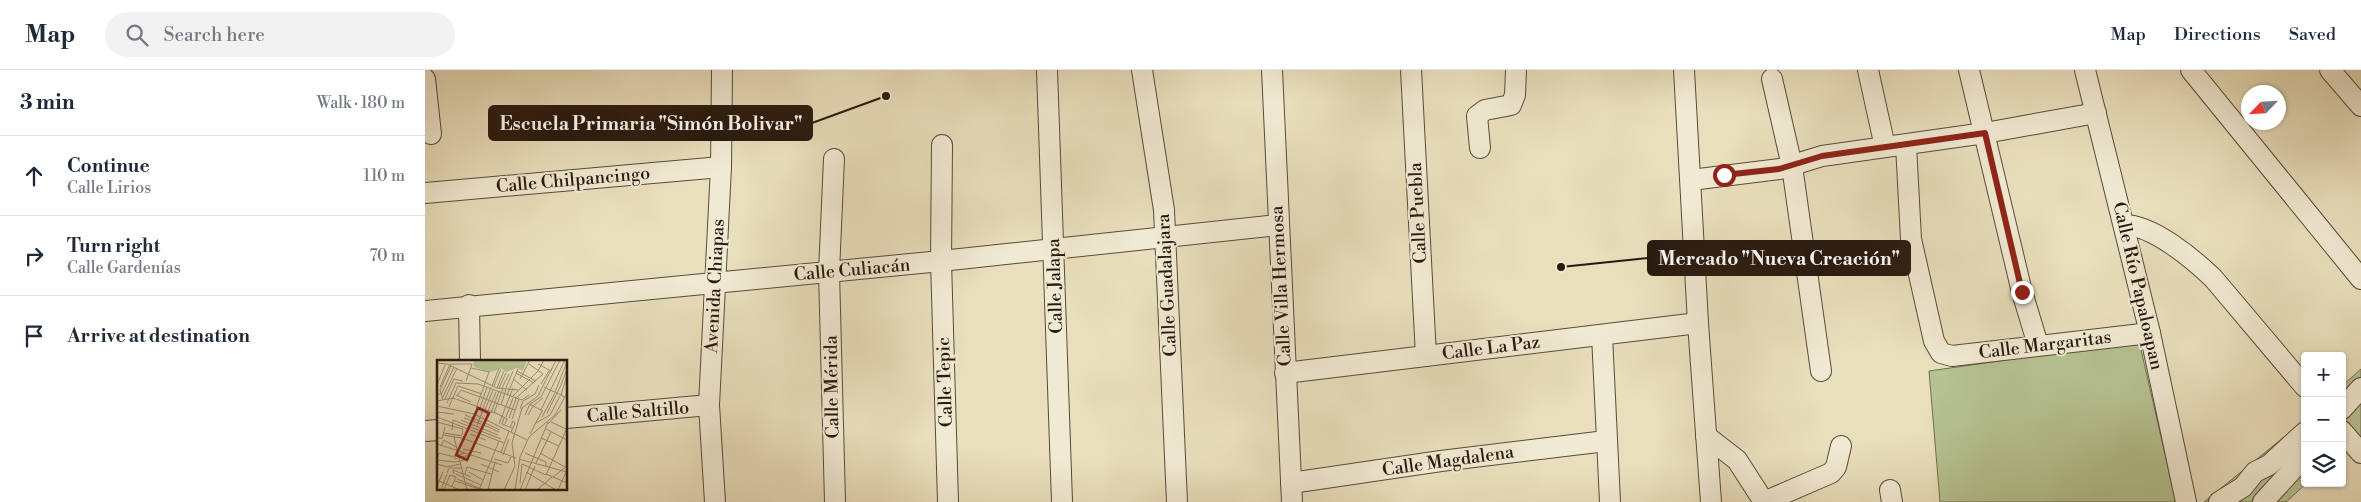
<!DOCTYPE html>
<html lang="en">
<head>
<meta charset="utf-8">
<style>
	:root { --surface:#fff; --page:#f2f2f3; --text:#1f2937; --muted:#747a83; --line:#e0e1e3 }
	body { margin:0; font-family:"Libre Bodoni",serif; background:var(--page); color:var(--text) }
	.controls { position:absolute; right:15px; bottom:15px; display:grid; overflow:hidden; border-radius:5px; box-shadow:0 1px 4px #0004 }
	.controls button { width:45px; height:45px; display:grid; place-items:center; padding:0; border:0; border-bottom:1px solid var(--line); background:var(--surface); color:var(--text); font:25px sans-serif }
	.compass { position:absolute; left:1816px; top:15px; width:45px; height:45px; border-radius:50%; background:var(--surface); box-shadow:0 1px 4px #0004; rotate:245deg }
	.stop { position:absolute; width:15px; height:15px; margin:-11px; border:4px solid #8f2418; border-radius:50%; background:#fff }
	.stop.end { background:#8f2418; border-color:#fff; box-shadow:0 1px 5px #0008 }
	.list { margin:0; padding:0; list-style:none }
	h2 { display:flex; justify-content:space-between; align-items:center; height:65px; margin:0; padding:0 20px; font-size:21px }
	h2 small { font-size:16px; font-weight:400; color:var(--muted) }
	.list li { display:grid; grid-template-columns:32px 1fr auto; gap:15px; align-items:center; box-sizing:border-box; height:80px; padding:0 20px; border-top:1px solid var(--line) }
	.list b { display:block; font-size:19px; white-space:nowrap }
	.list p { margin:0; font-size:16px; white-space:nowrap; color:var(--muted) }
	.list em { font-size:16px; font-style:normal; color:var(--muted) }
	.icon { flex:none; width:28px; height:28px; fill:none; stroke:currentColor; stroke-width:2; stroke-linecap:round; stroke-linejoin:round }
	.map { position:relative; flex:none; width:1936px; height:432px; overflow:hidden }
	header { display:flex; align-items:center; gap:30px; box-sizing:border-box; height:70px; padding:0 25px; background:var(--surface); border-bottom:1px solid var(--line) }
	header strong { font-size:24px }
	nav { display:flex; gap:28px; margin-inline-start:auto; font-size:18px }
	.search { width:350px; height:45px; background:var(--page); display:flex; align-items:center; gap:12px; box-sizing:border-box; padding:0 18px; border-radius:28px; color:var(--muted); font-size:19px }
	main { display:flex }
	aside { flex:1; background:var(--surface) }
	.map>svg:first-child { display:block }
</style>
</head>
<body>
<header>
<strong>Map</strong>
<div class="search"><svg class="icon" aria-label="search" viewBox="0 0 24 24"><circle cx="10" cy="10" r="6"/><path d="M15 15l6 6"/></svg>Search here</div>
<nav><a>Map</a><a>Directions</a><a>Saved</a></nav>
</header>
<main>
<aside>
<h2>3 min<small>Walk · 180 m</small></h2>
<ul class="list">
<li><svg class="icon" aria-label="ahead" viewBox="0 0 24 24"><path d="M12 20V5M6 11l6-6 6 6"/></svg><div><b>Continue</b><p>Calle Lirios</p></div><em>110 m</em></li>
<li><svg class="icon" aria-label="right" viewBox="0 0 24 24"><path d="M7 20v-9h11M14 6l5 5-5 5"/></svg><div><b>Turn right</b><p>Calle Gardenías</p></div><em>70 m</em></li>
<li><svg class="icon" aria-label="arrive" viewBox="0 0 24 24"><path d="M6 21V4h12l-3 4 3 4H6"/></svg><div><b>Arrive at destination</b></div></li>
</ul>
</aside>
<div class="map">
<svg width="1936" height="432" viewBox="0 0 1936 432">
	<rect width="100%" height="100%" fill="#e9dfbc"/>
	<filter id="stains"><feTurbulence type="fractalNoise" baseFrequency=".004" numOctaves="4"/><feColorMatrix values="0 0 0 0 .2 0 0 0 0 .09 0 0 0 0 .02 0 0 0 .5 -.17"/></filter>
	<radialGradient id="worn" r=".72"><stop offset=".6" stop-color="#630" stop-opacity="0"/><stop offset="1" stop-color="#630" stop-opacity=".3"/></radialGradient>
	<g fill="#b6c291" stroke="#6f6e50">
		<path d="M1714,271L1751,432H1515L1504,301Z"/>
		<path d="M1936,299V366L1917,382V316Z"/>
		<path d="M1880,350V413H1882L1861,432H1779Z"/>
	</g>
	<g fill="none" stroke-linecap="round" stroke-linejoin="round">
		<defs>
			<g id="minor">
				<path d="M622,0L637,432"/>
				<path d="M717,0L739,140L752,432"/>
				<path d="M847,0L867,432"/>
				<path d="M986,0L1001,286"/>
				<path d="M1259,0L1273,253L1286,432"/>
				<path d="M1443,0L1460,77"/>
				<path d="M1544,0L1597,222L1613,275"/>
				<path d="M1660,0L1725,263L1761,432"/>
				<path d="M1766,0L1936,209"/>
				<path d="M1905,0L1936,36"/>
				<path d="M0,9L6,64"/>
				<path d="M1347,9L1367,96L1396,301"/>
				<path d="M517,75L516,191L523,432"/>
				<path d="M1481,75L1486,169L1509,271L1516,283L1527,286L1725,263"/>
				<path d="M1055,78L1052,46L1060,40L1086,35L1090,25L1091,0"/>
				<path d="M409,89L404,202L410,432"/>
				<path d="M1266,110L1355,99L1397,86L1560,63L1671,43"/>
				<path d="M0,123L296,97"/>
				<path d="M1699,155C1728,155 1768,189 1788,208L1880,317"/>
				<path d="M44,235L45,291"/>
				<path d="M0,241L516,191L853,155"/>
				<path d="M1177,265L1185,432"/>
				<path d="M860,303L1273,253"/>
				<path d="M1917,339L1936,318"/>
				<path d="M141,348L284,335"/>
				<path d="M0,361L14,360"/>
				<path d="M1917,361L1936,383"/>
				<path d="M1281,366L1312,390L1339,432L1406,403L1411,397L1416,376"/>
				<path d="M866,413L1016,391L1181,371"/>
				<path d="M1465,420L1467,432"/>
				<path d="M290,432L284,335L296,97L297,0"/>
				<path d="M1794,432L1818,417L1830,402L1844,395L1880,362"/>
				<path d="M1838,432L1880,386"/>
			</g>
		</defs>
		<use href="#minor" stroke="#584b3a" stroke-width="22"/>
		<use href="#minor" stroke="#f1ead3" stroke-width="20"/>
	</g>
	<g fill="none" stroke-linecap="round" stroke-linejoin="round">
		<path stroke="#8f2418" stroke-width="6" d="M1299,105L1354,99L1397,86L1560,63L1597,222"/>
	</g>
	<g text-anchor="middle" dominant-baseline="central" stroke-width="4" stroke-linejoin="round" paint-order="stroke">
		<g font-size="18" fill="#281a0f" stroke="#f1ead3">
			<text transform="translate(148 110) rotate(-5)">Calle Chilpancingo</text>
			<text transform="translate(993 143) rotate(-93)">Calle Puebla</text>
			<text transform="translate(427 200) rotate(-5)">Calle Culiacán</text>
			<text transform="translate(742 215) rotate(-93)">Calle Guadalajara</text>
			<text transform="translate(290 216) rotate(-87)">Avenida Chiapas</text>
			<text transform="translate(630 216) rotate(-92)">Calle Jalapa</text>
			<text transform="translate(856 216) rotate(-93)">Calle Villa Hermosa</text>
			<text transform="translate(1713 216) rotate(77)">Calle Río Papaloapan</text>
			<text transform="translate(1620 275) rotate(-7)">Calle Margaritas</text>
			<text transform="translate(1066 278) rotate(-7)">Calle La Paz</text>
			<text transform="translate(520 312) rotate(-92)">Calle Tepic</text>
			<text transform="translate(407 317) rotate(-91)">Calle Mérida</text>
			<text transform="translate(213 342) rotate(-5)">Calle Saltillo</text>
			<text transform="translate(1023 391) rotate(-8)">Calle Magdalena</text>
		</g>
	</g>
	<g transform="translate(12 290)">
		<rect width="130" height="130" fill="#e9dfbc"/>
		<path d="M36,0H90L86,11L80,8L69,12L64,8L55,12L37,7Z" fill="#b6c291"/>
		<path fill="none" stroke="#9c9077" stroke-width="1" d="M0,3L10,4L60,28L81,30M92,4L106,14M101,4L114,11L115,8M34,8L53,12M80,11L99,21M79,13L97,23M76,19L90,30M83,19L93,0M104,24L112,11M0,25L8,5M124,25L130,9M55,26L62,8M57,26L64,9M3,27L13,4H35L29,21M107,27L128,37M60,28L67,11M62,28L69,13M65,28L72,14M69,28L76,11M118,32L130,2M0,35L5,33L17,7M19,35L34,42M70,35L81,9M124,35L130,15M20,36L24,30L78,50M6,37L20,8M75,37L101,11L107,0M8,39L17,19L26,21M78,39L106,14M6,40L3,30L14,6M0,41L16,38L61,54L70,59L68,64M10,43L19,23L41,24L85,40L92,35M92,44L106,51M64,45L69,29M0,46L37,54L90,80M12,47L21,26L45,34M39,48L52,12M43,48L50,27M46,48L54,27M83,49L86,41L98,34L102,25M48,50L56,30M104,50L128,0M51,51L59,32M0,52L17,54M54,53L62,31M57,53L66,28M110,53L124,25M28,55L45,62M88,55L93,44L104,37L123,0M91,55L96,46L106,38M113,55L123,36M0,57L67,83M69,57L76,38M105,57L118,33M27,58L44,64M67,58L65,64L75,68M72,58L79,39M75,59L82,39M24,60L61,75M0,62L26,69L25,75M114,62L129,69M48,63L63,70M99,63L113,55M62,64L76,28M111,64L124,50M47,65L62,72M40,66L46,49M73,67L76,61L78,63L74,72M109,69L130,80M15,70L16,60L64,79M7,73L25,76M33,74L49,80M93,74L105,51M6,75L25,78L79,98M0,77L5,79L8,67M17,77L30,130M104,78L122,86M0,84L65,105M4,86L7,80L19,87M26,89L44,93M64,92L72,71M88,93L109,102V106M103,93L128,107M66,95L72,79M17,99L33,95M57,99L71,103L74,97M82,99L130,112M0,100L2,93L17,97L28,93M0,100L18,102L32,99M99,103L114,72M0,104L10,107L23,104M44,104L62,112M85,104L109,115L130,68M32,112L46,120M89,112L119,130M10,113L12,108H24M17,114L16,110L34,117M19,114L44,125M28,114L30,107L54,114M109,114L130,123M116,117L130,106M20,119L47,130M2,121L23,130M18,121L42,129M83,123L85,104M0,126L6,112M4,130L10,114M7,130L13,115L19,117L15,126M42,130L62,81M51,130L58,102M67,130L78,106L75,83L85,48L101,36L119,0M78,130L83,97L92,77L118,55L130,33M83,130L111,62M88,130L98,106M100,130L115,117M121,130L129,112"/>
		<path fill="#8f2418" fill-opacity="0.15" stroke="#8f2418" stroke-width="2.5" d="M41,48L52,53L30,100L19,95Z"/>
		<rect width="130" height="130" fill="none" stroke="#281a0f" stroke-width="2.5"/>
	</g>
	<path fill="none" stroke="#281a0f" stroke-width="2" d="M461 26L387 53M1136 197L1223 188"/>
	<g fill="#281a0f" stroke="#f1ead3" stroke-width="2">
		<circle cx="461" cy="26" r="5"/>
		<circle cx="1136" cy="197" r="5"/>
	</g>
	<g fill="#281a0f" stroke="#281a0f" stroke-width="2">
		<rect x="64" y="36" width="323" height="34" rx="5"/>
		<rect x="1223" y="171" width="262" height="34" rx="5"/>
	</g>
	<g font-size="19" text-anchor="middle" font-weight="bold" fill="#fff">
		<text x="226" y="60">Escuela Primaria "Simón Bolivar"</text>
		<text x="1354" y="195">Mercado "Nueva Creación"</text>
	</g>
	<rect width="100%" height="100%" filter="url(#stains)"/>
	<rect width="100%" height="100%" fill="url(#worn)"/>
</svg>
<div class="controls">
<button>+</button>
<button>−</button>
<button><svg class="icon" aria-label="layers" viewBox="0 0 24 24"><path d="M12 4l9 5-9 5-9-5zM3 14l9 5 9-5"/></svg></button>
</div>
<svg class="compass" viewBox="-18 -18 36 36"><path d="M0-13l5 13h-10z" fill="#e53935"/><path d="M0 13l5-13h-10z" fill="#747a83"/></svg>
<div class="stop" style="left:1299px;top:105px"></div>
<div class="stop end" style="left:1597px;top:222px"></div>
</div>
</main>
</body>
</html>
